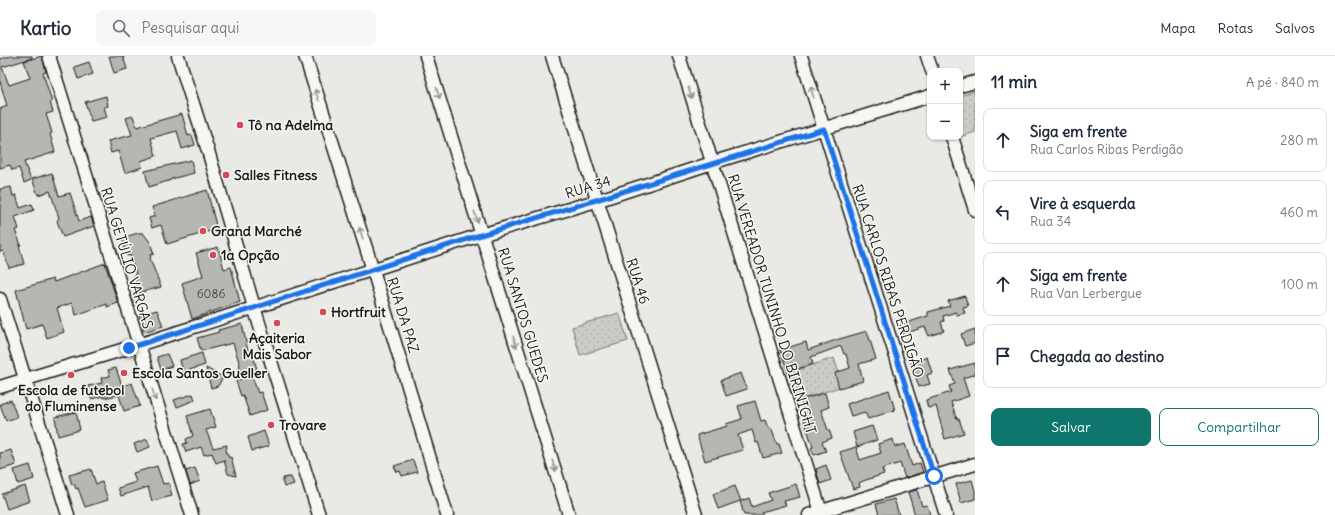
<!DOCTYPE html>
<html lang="pt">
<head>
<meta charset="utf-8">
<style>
	:root { --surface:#fff; --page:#f6f6f7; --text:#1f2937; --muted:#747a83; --line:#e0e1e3; --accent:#0f766e }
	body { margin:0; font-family:Delius,sans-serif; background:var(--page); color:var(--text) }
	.controls { position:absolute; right:12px; top:12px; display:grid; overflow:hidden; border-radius:8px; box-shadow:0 1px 3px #0004 }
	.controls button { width:36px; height:36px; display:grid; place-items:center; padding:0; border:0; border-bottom:1px solid var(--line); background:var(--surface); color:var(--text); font:20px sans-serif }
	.stop { position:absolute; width:12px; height:12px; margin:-9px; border:3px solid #1a73e8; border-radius:50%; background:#fff }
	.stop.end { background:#1a73e8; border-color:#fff; box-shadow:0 1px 4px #0008 }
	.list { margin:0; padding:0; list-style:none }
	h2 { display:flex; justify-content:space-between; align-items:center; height:52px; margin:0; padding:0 16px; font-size:17px }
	h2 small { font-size:13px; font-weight:400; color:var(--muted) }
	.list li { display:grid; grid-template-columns:26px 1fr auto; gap:12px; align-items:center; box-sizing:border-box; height:64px; margin:0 8px 8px; padding:0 8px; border:1px solid var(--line); border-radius:8px }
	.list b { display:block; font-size:15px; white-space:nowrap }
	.list p { margin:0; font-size:13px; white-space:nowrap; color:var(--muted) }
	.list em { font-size:13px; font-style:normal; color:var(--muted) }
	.actions { display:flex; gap:8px; padding:12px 16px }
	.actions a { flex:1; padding:9px 0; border:1px solid var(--accent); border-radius:8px; text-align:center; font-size:14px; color:var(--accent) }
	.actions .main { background:var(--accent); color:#fff }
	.icon { flex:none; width:22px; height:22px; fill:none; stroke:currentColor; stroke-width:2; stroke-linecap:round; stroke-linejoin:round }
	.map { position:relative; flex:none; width:975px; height:459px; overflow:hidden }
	header { display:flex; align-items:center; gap:24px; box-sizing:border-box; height:56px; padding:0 20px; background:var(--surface); border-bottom:1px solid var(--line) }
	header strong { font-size:19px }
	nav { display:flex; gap:22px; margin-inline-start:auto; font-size:14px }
	.search { width:280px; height:36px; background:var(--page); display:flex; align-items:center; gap:10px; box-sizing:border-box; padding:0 14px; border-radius:8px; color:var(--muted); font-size:15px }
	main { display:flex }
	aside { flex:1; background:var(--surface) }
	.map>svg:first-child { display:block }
</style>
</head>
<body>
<header>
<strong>Kartio</strong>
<div class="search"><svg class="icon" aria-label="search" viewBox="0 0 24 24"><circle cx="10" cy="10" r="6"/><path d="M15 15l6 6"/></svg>Pesquisar aqui</div>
<nav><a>Mapa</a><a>Rotas</a><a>Salvos</a></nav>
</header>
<main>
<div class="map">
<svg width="975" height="459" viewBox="0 0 975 459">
	<defs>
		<pattern id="grass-dots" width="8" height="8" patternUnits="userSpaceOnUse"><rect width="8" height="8" fill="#cbcbc7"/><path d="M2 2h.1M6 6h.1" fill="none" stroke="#aeaeaa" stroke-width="1.8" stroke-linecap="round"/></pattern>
	</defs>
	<rect width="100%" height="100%" fill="#e9e9e5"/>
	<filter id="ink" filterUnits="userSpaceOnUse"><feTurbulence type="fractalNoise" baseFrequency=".025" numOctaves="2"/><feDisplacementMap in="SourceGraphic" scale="8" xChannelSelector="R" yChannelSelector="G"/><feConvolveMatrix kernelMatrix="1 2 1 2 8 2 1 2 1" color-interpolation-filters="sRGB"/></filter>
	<g filter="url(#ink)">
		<g fill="url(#grass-dots)" stroke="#747472">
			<path d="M975,35V76L960,81V40Z"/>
			<path d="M619,257L628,285L580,299L572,271Z"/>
			<path d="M834,302L843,330L793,346L784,318Z"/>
		</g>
		<g fill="#b6b6b3" stroke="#1c1c1c">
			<path d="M11,0H32V2L2,11L9,29L30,22L24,5L42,0L46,16L43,17L52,46H50L53,56L46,58L52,77L50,78L55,96L24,106L31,124L24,127L19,112L12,114L10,109L0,112V53L7,50L0,26V3Z"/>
			<path d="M109,0H123L127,13L114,17Z"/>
			<path d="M89,6L93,18L78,23L74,11Z"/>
			<path d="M106,40L108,50L104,51L107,61L91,65L85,46Z"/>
			<path d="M182,58L188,80L192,79L195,89L182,93L177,75L151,82L156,100L141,105L142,111L125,117L118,95L111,97L108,85L132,79L126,62L133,60L137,71Z"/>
			<path d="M191,104L194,117L171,123V124L149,131L145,115Z"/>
			<path d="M52,117L59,140L70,137L79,165L91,161L94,170L63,181L57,165L59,162L50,135L38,139L32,123Z"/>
			<path d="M11,131L13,140L16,139L20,152L32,148L34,154L15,161L19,173L15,174L21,189H19L24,208L9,212L3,195L0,196V133Z"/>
			<path d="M207,134L217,173L167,188L161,169L152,172L149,162L155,160L152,151Z"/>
			<path d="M138,177H143L150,186L154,198L150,199L151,202L150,203L161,231L139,237L134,219L136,218L130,199L127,200L122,182Z"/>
			<path d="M218,191L224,213L231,211L240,246L192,263L182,227L203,220L196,197Z"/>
			<path d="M105,207L118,247L107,251V248L76,259L72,247L57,252L64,276L47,282L42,268L26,273L16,234L53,223L54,226Z"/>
			<path d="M965,240L968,250L963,251L965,257L957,259L956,256L943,260L944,265L941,266L944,275L929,280L925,271L903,278L900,269L928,260V256L950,250L948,245Z"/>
			<path d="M157,254L163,270L144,276L139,259Z"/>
			<path d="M242,268L248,295L251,294L257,313L250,315L258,337L261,336L267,354L250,360L243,339L241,340L236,325L243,322L239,310L240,309L233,287L201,295L197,282L219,276L218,274Z"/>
			<path d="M975,273V287L965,290L961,278Z"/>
			<path d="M867,275L876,303L859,308L863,325L839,332L835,317L850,312L846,298H844L841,290L811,301L813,308L788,316L780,294L806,286L808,294L836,284Z"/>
			<path d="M202,297L205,309L183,316L180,304Z"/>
			<path d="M167,298L172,310L161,314L157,301Z"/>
			<path d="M927,301L932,317L927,319L930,328L919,331L911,307Z"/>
			<path d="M975,307V318L963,322L969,340L951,346L957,363H959L964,377L945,383L936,350L928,352L926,344L951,336L949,330L955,328L950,314Z"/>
			<path d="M116,312L122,330L132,327L140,350L124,355L119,339L103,342V340L91,343L88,330L102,327L101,322L110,320L108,314Z"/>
			<path d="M206,312L223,321L218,330L211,332Z"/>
			<path d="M741,317L747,333L726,340L721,324Z"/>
			<path d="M889,334L895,354L868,363L865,356L851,360L847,348Z"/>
			<path d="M825,337L829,351L821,354L828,374H829L832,382L822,386L826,395L814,399L811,392L813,391L803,361L805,360L800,344Z"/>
			<path d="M193,338L195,344L177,351L174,344Z"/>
			<path d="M11,344L17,361L6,365L0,348Z"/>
			<path d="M755,345L761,365L765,364L768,372H771L777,388H779L782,397L763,402L758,386L756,387L752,374L738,379L743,394L705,405L697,379L727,370L726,368L742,363L738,350Z"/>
			<path d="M210,353L216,371L206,374L213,392L227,389L226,395L229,402L231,401L236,420L228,418L224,404L216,407L212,397L204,399L201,391L186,396L183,388L187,387L186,383L193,380L187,360Z"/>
			<path d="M76,356L80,374L58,380L55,361Z"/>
			<path d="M872,370L877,384L857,391L853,376Z"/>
			<path d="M264,375L269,390L252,395L248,381Z"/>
			<path d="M147,383L150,391L137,396L134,388Z"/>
			<path d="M893,383L895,391L905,388L912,410L920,407L923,416L905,422L900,407L882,413L884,418L863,425L859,427L860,431L853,433L840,396L856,391L860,404L881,397L878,388Z"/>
			<path d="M11,394L16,409L0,414V397Z"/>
			<path d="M413,404L417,416L402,420L400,415L397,416L394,410Z"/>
			<path d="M30,409L34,423L18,428L14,414Z"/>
			<path d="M826,409L831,424L820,428L816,413Z"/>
			<path d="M157,410L163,428L169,427L172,440L152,445L148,431L121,440L118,432L136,426L133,417Z"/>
			<path d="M195,412L200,425L190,429L186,415Z"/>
			<path d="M91,413L96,428L102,426L108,444L85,451L78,432L76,433L74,428L72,429L69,419Z"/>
			<path d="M289,421H291L294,428L284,431L282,424H284L283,422Z"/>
			<path d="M972,424L975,435V443L961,447L956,428Z"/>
			<path d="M796,428L800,441L784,445L786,449L761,456L763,459H744L740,445L718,453L713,438L735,430L741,445L749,442L752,451L771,444L768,437Z"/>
			<path d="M25,430L30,445L7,453L2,438Z"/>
			<path d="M917,434L922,450L927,449L930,459H915L908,436Z"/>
			<path d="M894,443L899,459H879L876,448Z"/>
		</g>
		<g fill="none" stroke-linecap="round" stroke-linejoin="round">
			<defs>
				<g id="minor">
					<path d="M49,0L192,459"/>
					<path d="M178,0L209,98L254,251L319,459"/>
					<path d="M305,0L373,214L447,459"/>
					<path d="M426,0L569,459"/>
					<path d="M552,0L696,459"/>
					<path d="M679,0L822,459"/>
					<path d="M801,0L946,459"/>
					<path d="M927,0L932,15"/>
					<path d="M960,30L975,26"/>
					<path d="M952,81L975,154"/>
					<path d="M0,243L68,459"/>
					<path d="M0,331L138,289L474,181L596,145L721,104L930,40"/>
					<path d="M809,459L975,408"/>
				</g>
			</defs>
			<use href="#minor" stroke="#1c1c1c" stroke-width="15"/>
			<use href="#minor" stroke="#f6f6f2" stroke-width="12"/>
		</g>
		<defs><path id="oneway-shaft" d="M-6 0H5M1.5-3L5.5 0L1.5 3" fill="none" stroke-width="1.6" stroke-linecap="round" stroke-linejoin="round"/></defs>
		<g stroke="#949492">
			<use href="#oneway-shaft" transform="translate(812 36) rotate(-107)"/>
			<use href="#oneway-shaft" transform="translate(438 37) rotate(73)"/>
			<use href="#oneway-shaft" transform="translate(690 37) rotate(73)"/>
			<use href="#oneway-shaft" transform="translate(317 39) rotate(-108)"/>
			<use href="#oneway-shaft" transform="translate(476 161) rotate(73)"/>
			<use href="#oneway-shaft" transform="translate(361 177) rotate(-108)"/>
			<use href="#oneway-shaft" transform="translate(515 286) rotate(73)"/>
			<use href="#oneway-shaft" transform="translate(154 339) rotate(73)"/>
			<use href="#oneway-shaft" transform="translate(554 410) rotate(73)"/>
		</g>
	</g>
	<g fill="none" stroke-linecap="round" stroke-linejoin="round" filter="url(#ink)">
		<path stroke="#1a73e8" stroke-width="5" d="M129,292L474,181L596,144L824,73L934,420"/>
	</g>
	<g fill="#d1495b" stroke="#f6f6f2" stroke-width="1.5">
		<circle cx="240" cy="69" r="4"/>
		<circle cx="226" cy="119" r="4"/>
		<circle cx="203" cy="175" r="4"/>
		<circle cx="213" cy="199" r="4"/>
		<circle cx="323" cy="256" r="4"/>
		<circle cx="277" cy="267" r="4"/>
		<circle cx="124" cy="317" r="4"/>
		<circle cx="71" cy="319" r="4"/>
		<circle cx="271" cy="369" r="4"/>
	</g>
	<g text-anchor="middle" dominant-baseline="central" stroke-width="3" stroke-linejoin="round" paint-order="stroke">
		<g font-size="12" fill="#424242">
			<text x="211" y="237">6086</text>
		</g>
		<g font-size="14" font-weight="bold" fill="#1c1c1c" stroke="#f6f6f2" text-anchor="start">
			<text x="248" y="69">Tô na Adelma</text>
			<text x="234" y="119">Salles Fitness</text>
			<text x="211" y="175">Grand Marché</text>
			<text x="221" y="199">1a Opção</text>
			<text x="331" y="256">Hortfruit</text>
			<text x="277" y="282" text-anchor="middle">Açaiteria<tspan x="277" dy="16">Mais Sabor</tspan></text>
			<text x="132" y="317">Escola Santos Gueller</text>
			<text x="71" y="334" text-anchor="middle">Escola de futebol<tspan x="71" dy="16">do Fluminense</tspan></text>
			<text x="279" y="369">Trovare</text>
		</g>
		<g font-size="14" fill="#1c1c1c" stroke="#f6f6f2">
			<text transform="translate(588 131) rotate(-17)">RUA 34</text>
			<text transform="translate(127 202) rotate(73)">RUA GETÚLIO VARGAS</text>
			<text transform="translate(638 225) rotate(72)">RUA 46</text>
			<text transform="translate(888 225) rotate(72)">RUA CARLOS RIBAS PERDIGÃO</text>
			<text transform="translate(772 248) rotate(73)">RUA VEREADOR TUNINHO DO BIRINIGHT</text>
			<text transform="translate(403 259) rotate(73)">RUA DA PAZ</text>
			<text transform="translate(523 259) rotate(73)">RUA SANTOS GUEDES</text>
		</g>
	</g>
</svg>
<div class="controls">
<button>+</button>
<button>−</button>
</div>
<div class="stop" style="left:934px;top:420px"></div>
<div class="stop end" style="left:129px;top:292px"></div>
</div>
<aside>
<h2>11 min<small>A pé · 840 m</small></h2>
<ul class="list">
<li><svg class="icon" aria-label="ahead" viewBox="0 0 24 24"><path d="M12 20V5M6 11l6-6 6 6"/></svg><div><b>Siga em frente</b><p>Rua Carlos Ribas Perdigão</p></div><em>280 m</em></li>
<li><svg class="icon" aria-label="left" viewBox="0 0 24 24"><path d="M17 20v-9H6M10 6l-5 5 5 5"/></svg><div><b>Vire à esquerda</b><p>Rua 34</p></div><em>460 m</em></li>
<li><svg class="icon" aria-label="ahead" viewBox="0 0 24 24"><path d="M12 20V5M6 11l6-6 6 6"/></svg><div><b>Siga em frente</b><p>Rua Van Lerbergue</p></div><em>100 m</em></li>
<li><svg class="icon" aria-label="arrive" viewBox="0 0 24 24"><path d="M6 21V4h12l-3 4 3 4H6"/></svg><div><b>Chegada ao destino</b></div></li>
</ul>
<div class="actions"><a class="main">Salvar</a><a>Compartilhar</a></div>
</aside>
</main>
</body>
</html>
